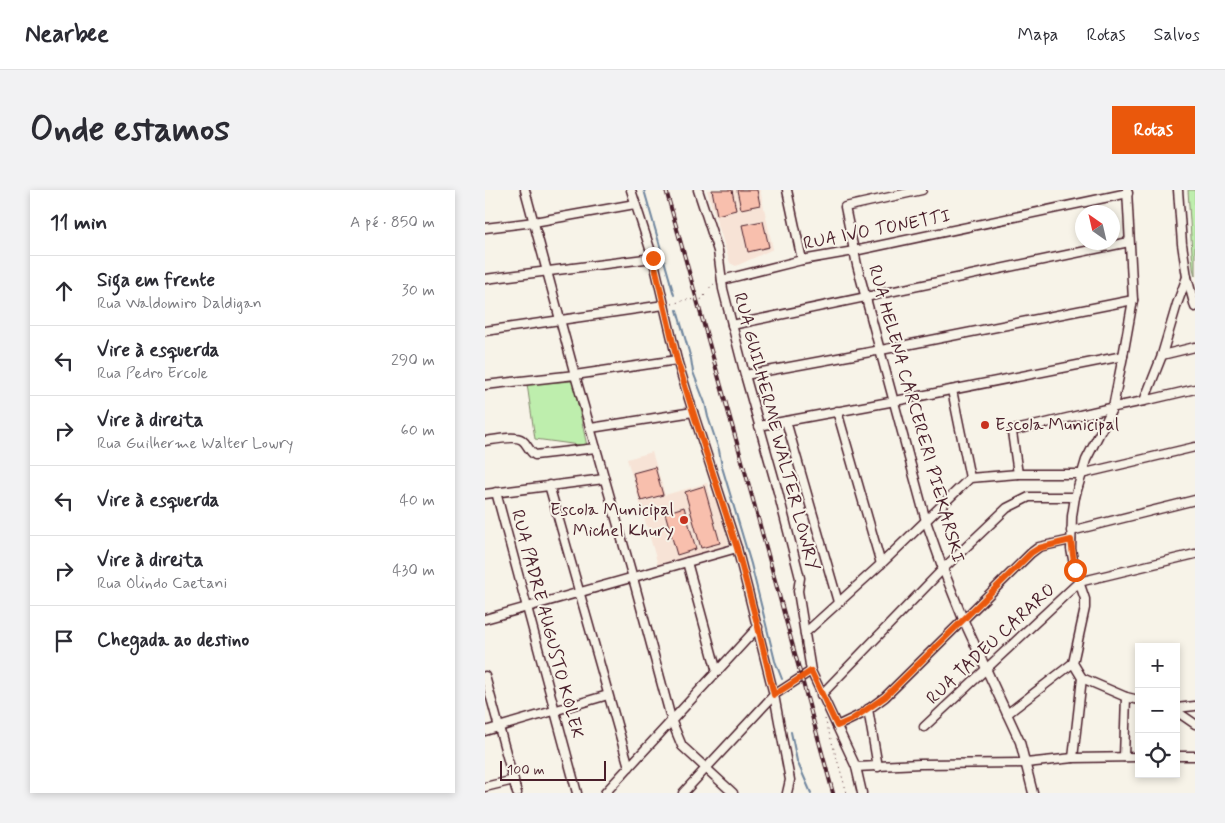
<!DOCTYPE html>
<html lang="pt">
<head>
<meta charset="utf-8">
<style>
	:root { --surface:#fff; --page:#f2f2f3; --text:#2b2b33; --muted:#7c7c81; --line:#e1e1e2; --accent:#ea580c }
	body { margin:0; font-family:Mynerve,sans-serif; background:var(--page); color:var(--text) }
	.controls { position:absolute; right:15px; bottom:15px; display:grid; overflow:hidden; border-radius:0px; box-shadow:0 2px 8px #0003 }
	.controls button { width:45px; height:45px; display:grid; place-items:center; padding:0; border:0; border-bottom:1px solid var(--line); background:var(--surface); color:var(--text); font:25px sans-serif }
	.compass { position:absolute; left:590px; top:15px; width:45px; height:45px; border-radius:50%; background:var(--surface); box-shadow:0 2px 8px #0003; rotate:326deg }
	.scale { position:absolute; left:15px; bottom:12px; width:106px; box-sizing:border-box; padding-left:5px; border:2px solid #4a1f2b; border-top:0; font-size:14px; line-height:18px; white-space:nowrap; color:#4a1f2b; -webkit-text-stroke:4px #f7f3e8; paint-order:stroke }
	.stop { position:absolute; width:15px; height:15px; margin:-11px; border:4px solid #ea580c; border-radius:50%; background:#fff }
	.stop.end { background:#ea580c; border-color:#fff; box-shadow:0 1px 5px #0008 }
	.list { margin:0; padding:0; list-style:none }
	h2 { display:flex; justify-content:space-between; align-items:center; height:65px; margin:0; padding:0 20px; font-size:21px }
	h2 small { font-size:16px; font-weight:400; color:var(--muted) }
	.list li { display:grid; grid-template-columns:32px 1fr auto; gap:15px; align-items:center; box-sizing:border-box; height:70px; padding:0 20px; border-top:1px solid var(--line) }
	.list b { display:block; font-size:19px; white-space:nowrap }
	.list p { margin:0; font-size:16px; white-space:nowrap; color:var(--muted) }
	.list em { font-size:16px; font-style:normal; color:var(--muted) }
	.icon { flex:none; width:28px; height:28px; fill:none; stroke:currentColor; stroke-width:2; stroke-linecap:round; stroke-linejoin:round }
	.map { position:relative; flex:none; width:710px; height:603px; overflow:hidden; border-radius:0px }
	header { display:flex; align-items:center; gap:30px; box-sizing:border-box; height:70px; padding:0 25px; background:var(--surface); border-bottom:1px solid var(--line) }
	header strong { font-size:24px }
	nav { display:flex; gap:28px; margin-inline-start:auto; font-size:18px }
	.intro { display:flex; align-items:center; justify-content:space-between; box-sizing:border-box; height:120px; padding:0 30px }
	h1 { margin:0; font-size:35px }
	.button { padding:12px 22px; border-radius:0px; background:var(--accent); color:#fff; font-size:18px; font-weight:700 }
	main { display:flex; gap:30px; padding:0 30px }
	aside { flex:1; background:var(--surface); border-radius:0px; box-shadow:0 2px 8px #0003 }
	.map>svg:first-child { display:block }
</style>
</head>
<body>
<header>
<strong>Nearbee</strong>
<nav><a>Mapa</a><a>Rotas</a><a>Salvos</a></nav>
</header>
<div class="intro"><h1>Onde estamos</h1><a class="button">Rotas</a></div>
<main>
<aside>
<h2>11 min<small>A pé · 850 m</small></h2>
<ul class="list">
<li><svg class="icon" aria-label="ahead" viewBox="0 0 24 24"><path d="M12 20V5M6 11l6-6 6 6"/></svg><div><b>Siga em frente</b><p>Rua Waldomiro Daldigan</p></div><em>30 m</em></li>
<li><svg class="icon" aria-label="left" viewBox="0 0 24 24"><path d="M17 20v-9H6M10 6l-5 5 5 5"/></svg><div><b>Vire à esquerda</b><p>Rua Pedro Ercole</p></div><em>290 m</em></li>
<li><svg class="icon" aria-label="right" viewBox="0 0 24 24"><path d="M7 20v-9h11M14 6l5 5-5 5"/></svg><div><b>Vire à direita</b><p>Rua Guilherme Walter Lowry</p></div><em>60 m</em></li>
<li><svg class="icon" aria-label="left" viewBox="0 0 24 24"><path d="M17 20v-9H6M10 6l-5 5 5 5"/></svg><div><b>Vire à esquerda</b></div><em>40 m</em></li>
<li><svg class="icon" aria-label="right" viewBox="0 0 24 24"><path d="M7 20v-9h11M14 6l5 5-5 5"/></svg><div><b>Vire à direita</b><p>Rua Olindo Caetani</p></div><em>430 m</em></li>
<li><svg class="icon" aria-label="arrive" viewBox="0 0 24 24"><path d="M6 21V4h12l-3 4 3 4H6"/></svg><div><b>Chegada ao destino</b></div></li>
</ul>
</aside>
<div class="map">
<svg width="710" height="603" viewBox="0 0 710 603">
	<rect width="100%" height="100%" fill="#f7f3e8"/>
	<filter id="ink" filterUnits="userSpaceOnUse"><feTurbulence type="fractalNoise" baseFrequency=".02" numOctaves="2"/><feDisplacementMap in="SourceGraphic" scale="10" xChannelSelector="R" yChannelSelector="G"/><feConvolveMatrix kernelMatrix="1 2 1 2 8 2 1 2 1" color-interpolation-filters="sRGB"/></filter>
	<g filter="url(#ink)">
		<g fill="#f7e3d6">
			<path d="M222,0H275L288,59L251,76L245,73Z"/>
			<path d="M167,262L180,305L222,293L226,306L230,305L244,355L173,375L142,269Z"/>
		</g>
		<g fill="#beeead" stroke="#84866c">
			<path d="M703,0H710V86L708,78Z"/>
			<path d="M88,191L102,256L50,249L42,194Z"/>
		</g>
		<g fill="none" stroke-linecap="round" stroke-linejoin="round">
			<g stroke="#70869e" stroke-width="2">
				<path d="M159,0L189,105"/>
				<path d="M192,120L206,169L208,182L220,213L223,227L234,260L237,277L266,374L290,471L297,489"/>
				<path d="M306,542L312,571L326,603"/>
			</g>
		</g>
		<g fill="#f8bfad" stroke="#4a1f2b">
			<path d="M227,0H247L251,20L232,25Z"/>
			<path d="M252,0H272L275,15L256,19Z"/>
			<path d="M278,31L284,57L263,62L257,35Z"/>
			<path d="M170,277L178,305L156,311L148,283Z"/>
			<path d="M219,296L235,353L216,358L200,302Z"/>
			<path d="M199,317L211,359L192,365L180,323Z"/>
		</g>
		<g fill="none" stroke-linecap="round" stroke-linejoin="round">
			<defs>
				<g id="minor">
					<path d="M40,0L90,185L148,388L187,532L197,556L248,603"/>
					<path d="M146,0L168,68L192,170L208,222L252,358L263,401L289,505L305,590L302,603"/>
					<path d="M213,0L233,61L238,99L260,185L293,302L315,388L313,401L326,481L371,577L377,603"/>
					<path d="M302,0L317,70"/>
					<path d="M437,0L360,17L372,75L441,331L458,379L478,429L535,552L548,603"/>
					<path d="M642,0L648,110L638,166L628,217L601,270L590,307L587,326L586,359L590,380L600,409V418L588,473L597,488L641,507L654,510"/>
					<path d="M0,38L49,32L150,14"/>
					<path d="M702,87L710,117"/>
					<path d="M0,89L168,68"/>
					<path d="M237,90L317,70L369,61L643,3"/>
					<path d="M247,135L644,52"/>
					<path d="M0,141L179,115"/>
					<path d="M677,165L710,157"/>
					<path d="M260,185L396,160L648,110"/>
					<path d="M0,195L90,185L192,170"/>
					<path d="M467,200L485,288"/>
					<path d="M659,211L710,199"/>
					<path d="M352,221L396,374"/>
					<path d="M301,231L353,412"/>
					<path d="M274,236L410,211L638,166"/>
					<path d="M106,238L208,222"/>
					<path d="M0,251C8,250 30,245 37,250C43,254 43,261 50,265L111,258"/>
					<path d="M533,284L527,242L529,240C573,231 616,219 659,211L676,168L692,114L702,87L697,54L693,0"/>
					<path d="M64,295L144,577"/>
					<path d="M11,302L92,603"/>
					<path d="M0,304L119,289"/>
					<path d="M586,341L710,310"/>
					<path d="M202,372L232,482"/>
					<path d="M0,429L252,358"/>
					<path d="M320,443L396,374L485,288L533,284H596L710,257"/>
					<path d="M0,486L32,603"/>
					<path d="M336,505L458,379L522,318L544,307H590"/>
					<path d="M691,518L710,516"/>
					<path d="M383,519L393,577"/>
					<path d="M691,521L710,534"/>
					<path d="M522,524L588,473"/>
					<path d="M352,536L377,524L400,507L546,363L554,357L586,350"/>
					<path d="M439,537L594,392L710,364"/>
					<path d="M0,541L123,505"/>
					<path d="M691,566H710"/>
					<path d="M639,567L641,507"/>
					<path d="M588,568L597,488"/>
					<path d="M371,577L435,574L541,573L588,568L654,567"/>
					<path d="M0,597L29,590"/>
					<path d="M120,603L273,437"/>
					<path d="M198,603L289,505L326,481"/>
				</g>
			</defs>
			<use href="#minor" stroke="#4a1f2b" stroke-width="11"/>
			<g stroke="#4a1f2b" stroke-width="1" stroke-dasharray="1 4" stroke-linecap="butt">
				<path d="M187,114L204,109L212,111L217,109L226,96L229,94"/>
				<path d="M340,529L362,603"/>
			</g>
			<use href="#minor" stroke="#f7f3e8" stroke-width="8"/>
			<defs>
				<path id="rail" d="M181,0L270,317L348,603"/>
			</defs>
			<use href="#rail" stroke="#4a1f2b" stroke-width="4"/>
			<use href="#rail" stroke="#f7f3e8" stroke-width="2" stroke-dasharray="5.5" stroke-linecap="butt"/>
		</g>
	</g>
	<g fill="none" stroke-linecap="round" stroke-linejoin="round" filter="url(#ink)">
		<path stroke="#ea580c" stroke-width="6" d="M168,68L192,170L208,222L252,358L273,437L289,505L326,481L352,536L366,530L400,507L546,363L554,358L586,350L590,380"/>
	</g>
	<g fill="#c8321e" stroke="#f7f3e8" stroke-width="2">
		<circle cx="500" cy="235" r="5"/>
		<circle cx="199" cy="330" r="5"/>
	</g>
	<g text-anchor="middle" dominant-baseline="central" stroke-width="4" stroke-linejoin="round" paint-order="stroke">
		<g font-size="18" fill="#4a1f2b" stroke="#f7f3e8">
			<text transform="translate(392 40) rotate(-11)">RUA IVO TONETTI</text>
			<text transform="translate(431 224) rotate(74)">RUA HELENA CARCERERI PIEKARSKI</text>
			<text transform="translate(291 242) rotate(75)">RUA GUILHERME WALTER LOWRY</text>
			<text transform="translate(62 434) rotate(75)">RUA PADRE AUGUSTO KOLEK</text>
			<text transform="translate(506 454) rotate(-43)">RUA TADEU CARARO</text>
		</g>
		<g font-size="18" fill="#4a1f2b" stroke="#f7f3e8" text-anchor="start">
			<text x="510" y="235">Escola Municipal</text>
			<text x="189" y="320" text-anchor="end">Escola Municipal<tspan x="189" dy="21">Michel Khury</tspan></text>
		</g>
	</g>
</svg>
<div class="controls">
<button>+</button>
<button>−</button>
<button><svg class="icon" aria-label="locate" viewBox="0 0 24 24"><circle cx="12" cy="12" r="6"/><path d="M12 2v4M12 18v4M2 12h4M18 12h4"/></svg></button>
</div>
<svg class="compass" viewBox="-18 -18 36 36"><path d="M0-13l5 13h-10z" fill="#e53935"/><path d="M0 13l5-13h-10z" fill="#7c7c81"/></svg>
<div class="scale">100 m</div>
<div class="stop" style="left:590px;top:380px"></div>
<div class="stop end" style="left:168px;top:68px"></div>
</div>
</main>
</body>
</html>
